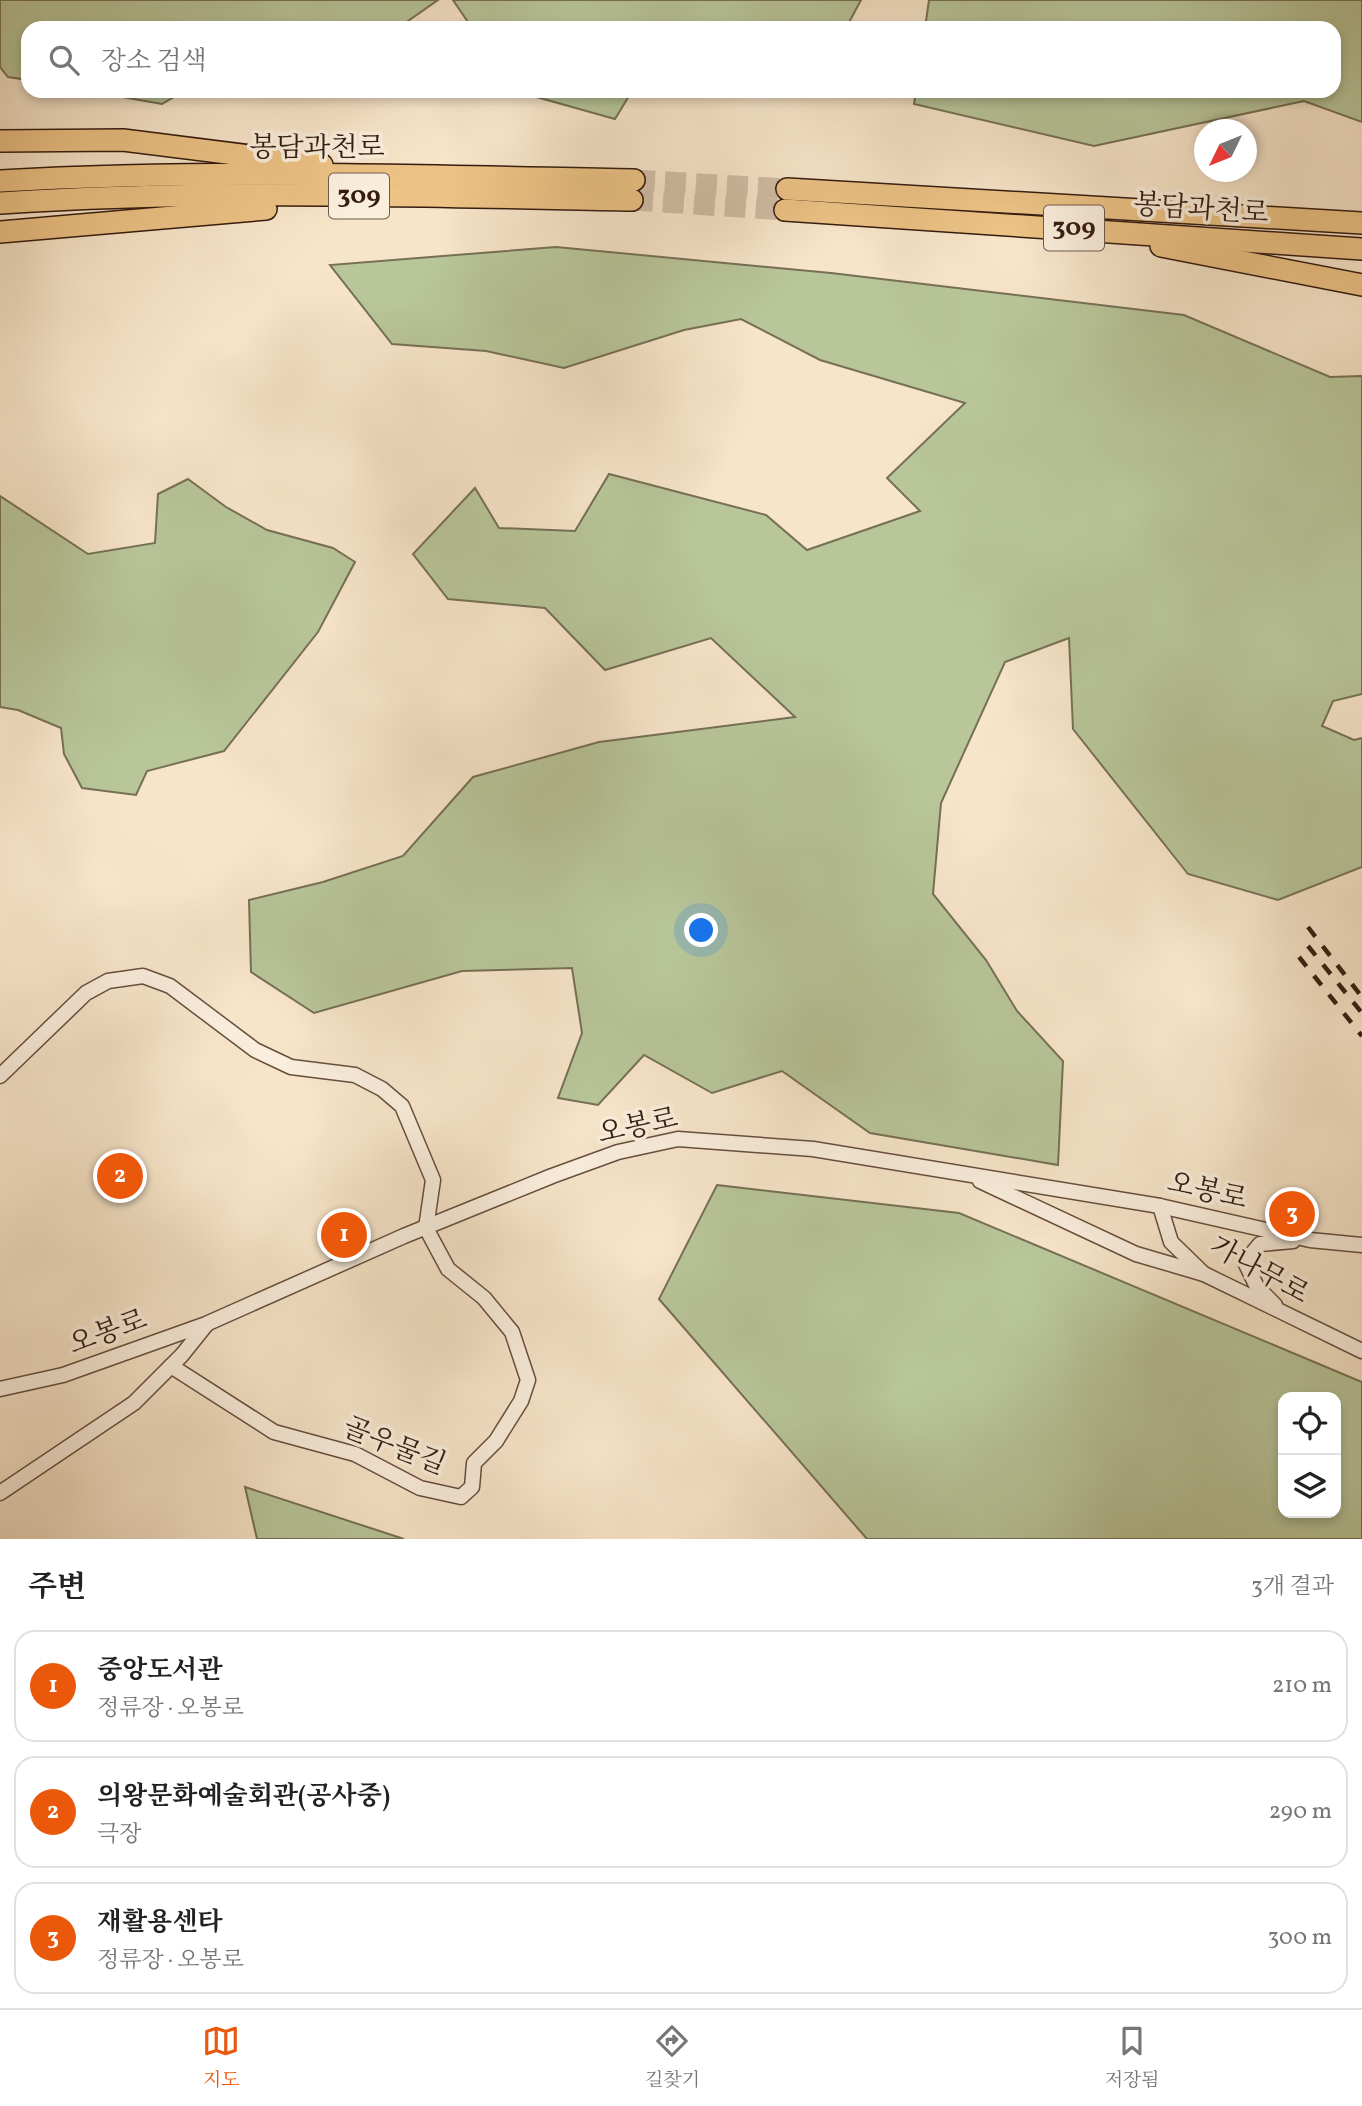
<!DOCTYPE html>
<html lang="ko">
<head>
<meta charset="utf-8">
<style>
	:root { --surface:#fff; --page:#f6f6f6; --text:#222; --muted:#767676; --line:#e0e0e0; --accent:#ea580c }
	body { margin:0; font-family:Vollkorn,"Noto Serif KR",serif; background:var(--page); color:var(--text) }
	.controls { position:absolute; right:21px; bottom:21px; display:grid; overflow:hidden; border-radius:14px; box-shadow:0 4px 10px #0003 }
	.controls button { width:63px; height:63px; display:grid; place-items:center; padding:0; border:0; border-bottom:2px solid var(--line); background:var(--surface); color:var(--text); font:35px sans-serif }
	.compass { position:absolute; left:1194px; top:119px; width:63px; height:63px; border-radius:50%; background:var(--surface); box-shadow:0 4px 10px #0003; rotate:227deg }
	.you { position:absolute; left:702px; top:931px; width:24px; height:24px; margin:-18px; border:5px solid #fff; border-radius:50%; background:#1a73e8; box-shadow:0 0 0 10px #1a73e833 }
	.badge { display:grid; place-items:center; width:46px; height:46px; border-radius:50%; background:var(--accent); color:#fff; font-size:23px; font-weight:700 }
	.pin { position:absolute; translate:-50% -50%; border:4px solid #fff; box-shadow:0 2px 7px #0006 }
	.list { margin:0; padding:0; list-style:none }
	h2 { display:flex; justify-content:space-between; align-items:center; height:91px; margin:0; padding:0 28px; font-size:30px }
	h2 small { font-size:23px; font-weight:400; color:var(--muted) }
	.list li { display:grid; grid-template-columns:46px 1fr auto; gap:21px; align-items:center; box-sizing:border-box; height:112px; margin:0 14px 14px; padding:0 14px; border:2px solid var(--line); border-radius:21px }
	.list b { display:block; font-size:26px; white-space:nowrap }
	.list p { margin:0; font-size:23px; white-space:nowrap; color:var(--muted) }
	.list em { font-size:23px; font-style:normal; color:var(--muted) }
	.icon { flex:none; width:38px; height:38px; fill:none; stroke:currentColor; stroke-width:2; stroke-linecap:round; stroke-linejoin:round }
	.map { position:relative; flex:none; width:1362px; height:1539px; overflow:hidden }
	.search { position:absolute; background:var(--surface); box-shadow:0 4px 10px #0003; left:21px; right:21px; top:21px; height:77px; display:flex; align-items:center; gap:18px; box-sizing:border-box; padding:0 24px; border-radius:21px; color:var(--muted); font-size:26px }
	.sheet { height:469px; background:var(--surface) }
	nav { display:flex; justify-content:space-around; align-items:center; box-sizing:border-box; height:98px; border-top:2px solid var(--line); background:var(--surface); font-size:19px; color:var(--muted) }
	nav a { display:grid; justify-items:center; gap:4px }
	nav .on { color:var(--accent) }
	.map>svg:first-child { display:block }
</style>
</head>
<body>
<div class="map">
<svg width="1362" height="1539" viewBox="0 0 1362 1539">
	<rect width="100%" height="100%" fill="#f7e5ca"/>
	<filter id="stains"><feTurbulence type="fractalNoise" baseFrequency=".00286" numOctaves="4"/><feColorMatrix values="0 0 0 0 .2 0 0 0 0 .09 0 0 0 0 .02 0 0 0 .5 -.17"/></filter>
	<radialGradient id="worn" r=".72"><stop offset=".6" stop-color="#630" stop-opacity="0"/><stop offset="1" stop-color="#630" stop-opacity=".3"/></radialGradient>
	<g fill="#b8c69a" stroke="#767055" stroke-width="2" fill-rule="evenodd">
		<path d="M0,0H438L398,28H28V80L8,77L0,67Z"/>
		<path d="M453,0H861L846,28H472Z"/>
		<path d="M929,0H1362V122L1304,101L1094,146L914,104L916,91H1334V28H925Z"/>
		<path d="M88,91H184L162,104Z"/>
		<path d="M515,91H632L615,119Z"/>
		<path d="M556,247L831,273L1184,315L1330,377L1362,376V694L1333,701L1322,726L1354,740L1362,738V867L1278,900L1188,874L1073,729L1069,638L1005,662L941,803L933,894L986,960L1017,1011L1063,1061L1058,1165L870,1133L782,1071L712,1093L644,1055L598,1105L558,1098L582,1033L572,968L462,971L314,1013L251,972L249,900L323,882L403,856L473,777L599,742L795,717L711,638L605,670L545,608L448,599L413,554L475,488L499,528L575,531L609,474L766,515L807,550L920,511L887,478L965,403L820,360L741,319L684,330L564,368L486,351L392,344L330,265Z"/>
		<path d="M188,479L226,507L267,530L333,548L355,562L318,632L224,751L147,771L136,795L82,788L64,754L61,728L18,710L0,707V496L88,554L155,543L158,494Z"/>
		<path d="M717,1185L959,1213L1362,1382V1539H867L659,1299ZM1283,1397H1336V1513H1283Z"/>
		<path d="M245,1487L404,1539H257Z"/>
	</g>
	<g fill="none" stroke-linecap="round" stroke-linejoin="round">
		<g stroke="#d0bda5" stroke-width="21" stroke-dasharray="21 10" stroke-linecap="butt">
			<path d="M634,180L787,189"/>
			<path d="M632,200L785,210"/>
		</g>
		<defs>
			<g id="minor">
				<path d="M0,1076L86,993L108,981L143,976L170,986L255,1050L291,1067L355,1075L382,1089L402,1106L433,1180L426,1228L448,1269L484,1298L512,1332L528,1380L521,1401L496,1441L474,1463L472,1487L461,1497L420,1488L355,1454L274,1432L171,1366"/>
				<path d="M980,1181L1136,1254L1204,1274"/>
				<path d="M1160,1206L1171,1242L1204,1274L1362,1351"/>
				<path d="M1275,1305L1257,1287L1245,1262L1260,1244L1293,1241"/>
				<path d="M0,1389L63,1375L206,1324L404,1236L552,1176L618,1152L678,1139L813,1149L1160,1206L1310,1240L1362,1245"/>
				<path d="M0,1493L134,1403L182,1355L206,1325"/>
			</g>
			<g id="highway">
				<path d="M0,141L123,140L322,165"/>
				<path d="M0,181C211,169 423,176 634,180"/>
				<path d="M787,189L1362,223"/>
				<path d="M0,203C210,189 422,196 632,200"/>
				<path d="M785,210L1362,249"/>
				<path d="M0,232L266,209"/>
				<path d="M1161,246L1362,285"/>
			</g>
		</defs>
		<use href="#minor" stroke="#664e3e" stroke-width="17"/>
		<use href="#highway" stroke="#351b10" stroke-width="24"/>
		<use href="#minor" stroke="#faeedd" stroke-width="14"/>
		<use href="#highway" stroke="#ecc285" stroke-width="21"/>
		<g stroke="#351b10" stroke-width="4.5" stroke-dasharray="12 12" stroke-linecap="butt">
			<path d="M1308,927L1362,997"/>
			<path d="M1308,946L1362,1013"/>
			<path d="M1299,957L1362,1036"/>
		</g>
	</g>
	<g text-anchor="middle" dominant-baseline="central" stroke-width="7" stroke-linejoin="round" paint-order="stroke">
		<g fill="#faeedd" stroke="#705a4e" stroke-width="2">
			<rect x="329" y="173.5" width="60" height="45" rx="5"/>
			<rect x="1044" y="205.5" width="60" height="45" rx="5"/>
		</g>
		<g font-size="26" font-weight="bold" fill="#351b10">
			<text x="359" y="196">309</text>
			<text x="1074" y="228">309</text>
		</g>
		<g font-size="28" fill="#351b10" stroke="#faeedd">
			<text x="317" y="148">봉담과천로</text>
			<text transform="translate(1201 210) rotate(4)">봉담과천로</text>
			<text transform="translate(638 1127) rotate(-12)">오봉로</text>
			<text transform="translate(1207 1192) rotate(13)">오봉로</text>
			<text transform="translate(1259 1271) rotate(29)">가나무로</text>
			<text transform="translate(108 1333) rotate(-20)">오봉로</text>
			<text transform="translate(394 1447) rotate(22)">골우물길</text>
		</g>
	</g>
	<rect width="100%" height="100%" filter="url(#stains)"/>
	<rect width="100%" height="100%" fill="url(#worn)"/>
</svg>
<div class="controls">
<button><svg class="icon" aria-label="locate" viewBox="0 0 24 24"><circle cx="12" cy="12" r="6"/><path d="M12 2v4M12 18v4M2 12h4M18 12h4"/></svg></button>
<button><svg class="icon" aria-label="layers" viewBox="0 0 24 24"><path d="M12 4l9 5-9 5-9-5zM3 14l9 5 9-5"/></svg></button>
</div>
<svg class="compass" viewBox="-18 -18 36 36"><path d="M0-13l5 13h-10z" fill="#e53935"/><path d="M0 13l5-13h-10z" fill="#767676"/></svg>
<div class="you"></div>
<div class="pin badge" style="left:344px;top:1235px">1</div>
<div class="pin badge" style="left:120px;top:1176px">2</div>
<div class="pin badge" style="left:1292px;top:1214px">3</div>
<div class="search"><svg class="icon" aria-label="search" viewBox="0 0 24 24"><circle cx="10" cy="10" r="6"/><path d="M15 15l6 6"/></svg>장소 검색</div>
</div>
<section class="sheet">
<h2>주변<small>3개 결과</small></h2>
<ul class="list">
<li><span class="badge">1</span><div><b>중앙도서관</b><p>정류장 · 오봉로</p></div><em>210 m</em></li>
<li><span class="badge">2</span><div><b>의왕문화예술회관(공사중)</b><p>극장</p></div><em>290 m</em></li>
<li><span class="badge">3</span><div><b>재활용센타</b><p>정류장 · 오봉로</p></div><em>300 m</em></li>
</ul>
</section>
<nav>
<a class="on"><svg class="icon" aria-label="map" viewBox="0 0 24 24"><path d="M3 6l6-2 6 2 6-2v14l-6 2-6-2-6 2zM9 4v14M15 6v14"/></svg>지도</a>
<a><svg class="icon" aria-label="directions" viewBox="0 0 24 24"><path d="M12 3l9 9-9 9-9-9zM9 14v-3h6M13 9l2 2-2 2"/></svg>길찾기</a>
<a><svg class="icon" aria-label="saved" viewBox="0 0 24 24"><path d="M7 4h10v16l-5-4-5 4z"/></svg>저장됨</a>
</nav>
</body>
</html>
